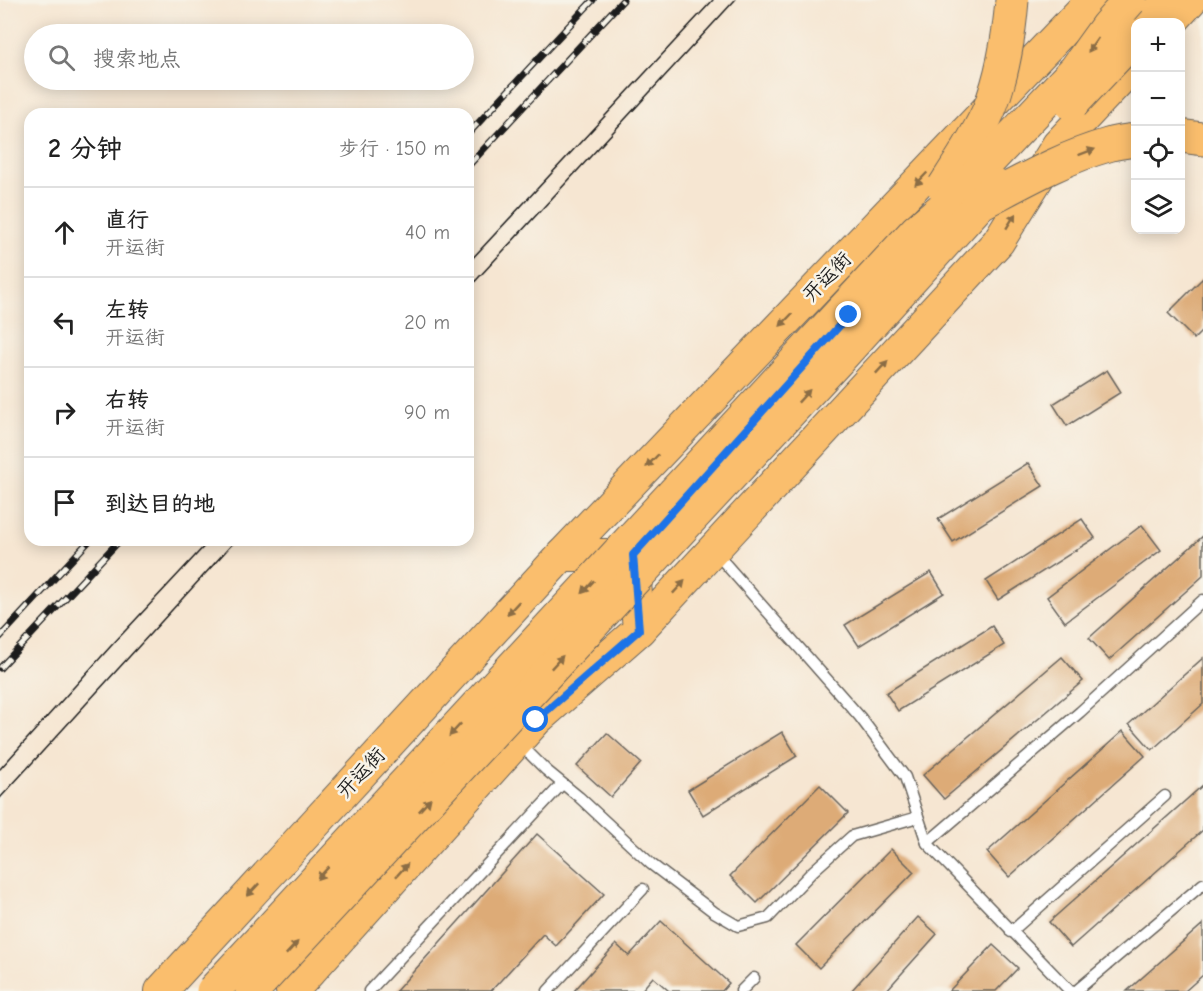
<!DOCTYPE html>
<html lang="zh">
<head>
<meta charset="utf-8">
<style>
	:root { --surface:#fff; --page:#f2f2f2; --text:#222; --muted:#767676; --line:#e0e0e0 }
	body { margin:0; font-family:"Comic Neue","LXGW WenKai TC",sans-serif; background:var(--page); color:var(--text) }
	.controls { position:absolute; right:18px; top:18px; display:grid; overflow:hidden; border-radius:12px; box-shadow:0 3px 15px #0003 }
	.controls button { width:54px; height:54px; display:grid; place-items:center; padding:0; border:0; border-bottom:2px solid var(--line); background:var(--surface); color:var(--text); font:30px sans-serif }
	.stop { position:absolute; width:18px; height:18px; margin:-14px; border:4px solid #1a73e8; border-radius:50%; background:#fff }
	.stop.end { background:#1a73e8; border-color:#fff; box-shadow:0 2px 6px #0008 }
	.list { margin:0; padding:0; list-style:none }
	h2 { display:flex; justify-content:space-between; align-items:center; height:78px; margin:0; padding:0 24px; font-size:26px }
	h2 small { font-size:20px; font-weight:400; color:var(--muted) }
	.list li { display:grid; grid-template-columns:39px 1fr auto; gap:18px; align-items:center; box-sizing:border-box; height:90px; padding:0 24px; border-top:2px solid var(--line) }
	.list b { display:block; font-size:22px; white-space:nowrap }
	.list p { margin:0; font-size:20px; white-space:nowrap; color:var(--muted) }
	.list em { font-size:20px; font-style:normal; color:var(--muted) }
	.icon { flex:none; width:33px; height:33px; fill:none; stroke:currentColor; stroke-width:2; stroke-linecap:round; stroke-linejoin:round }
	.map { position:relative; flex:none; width:1203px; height:991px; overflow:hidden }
	.search { position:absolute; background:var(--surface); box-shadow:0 3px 15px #0003; left:24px; top:24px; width:450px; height:66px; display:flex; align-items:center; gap:15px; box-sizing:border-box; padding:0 21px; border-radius:33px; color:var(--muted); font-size:22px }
	.panel { position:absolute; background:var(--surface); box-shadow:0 3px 15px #0003; left:24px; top:108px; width:450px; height:438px; border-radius:18px }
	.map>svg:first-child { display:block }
</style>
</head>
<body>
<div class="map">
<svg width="1203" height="991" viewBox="0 0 1203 991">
	<rect width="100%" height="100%" fill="#f7f3e8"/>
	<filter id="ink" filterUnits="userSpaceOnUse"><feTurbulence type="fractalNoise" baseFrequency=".0167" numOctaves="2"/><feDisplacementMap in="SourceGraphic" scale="12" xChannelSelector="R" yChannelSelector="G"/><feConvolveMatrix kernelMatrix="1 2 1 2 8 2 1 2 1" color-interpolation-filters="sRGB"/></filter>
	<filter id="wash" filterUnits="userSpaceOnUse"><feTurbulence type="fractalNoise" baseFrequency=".008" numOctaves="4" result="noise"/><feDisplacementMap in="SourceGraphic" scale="24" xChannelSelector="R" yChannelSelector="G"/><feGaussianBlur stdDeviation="1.35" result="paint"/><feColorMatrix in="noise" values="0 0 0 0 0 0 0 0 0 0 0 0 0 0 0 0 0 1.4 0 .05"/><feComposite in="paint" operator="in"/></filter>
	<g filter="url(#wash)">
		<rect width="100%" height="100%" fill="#f6e6d2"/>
		<g id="blocks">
			<g fill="#ddab77">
				<path d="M1203,278V330L1194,339L1168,313Z"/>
				<path d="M1107,370L1121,392L1067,426L1053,404Z"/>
				<path d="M1028,463L1043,486L953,542L938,519Z"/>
				<path d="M1082,519L1095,538L998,600L986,581Z"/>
				<path d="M1142,525L1161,550L1065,622L1047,597Z"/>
				<path d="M1203,536V576L1109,660L1089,638Z"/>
				<path d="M931,572L944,593L859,646L845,625Z"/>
				<path d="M992,626L1004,645L898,711L886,693Z"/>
				<path d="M1062,657L1083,681L944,799L923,775Z"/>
				<path d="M1203,658V704L1152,750L1129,724Z"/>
				<path d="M1123,731L1145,756L1009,877L987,852Z"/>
				<path d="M782,732L797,756L703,815L688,790Z"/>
				<path d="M607,733L641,763L611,797L577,766Z"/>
				<path d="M820,785L848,813L757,903L730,876Z"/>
				<path d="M1203,785V830L1071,947L1049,922Z"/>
				<path d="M537,834L604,894L556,946L543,934L491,991H396Z"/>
				<path d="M891,849L914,872L819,968L796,945Z"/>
				<path d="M918,917L937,934L886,991H851Z"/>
				<path d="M661,921L729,983L722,991H669L653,977L641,991H574L616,944L629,956Z"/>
				<path d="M1203,924V975L1185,991H1127Z"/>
				<path d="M993,945L1018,968L996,991H949Z"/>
			</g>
		</g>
	</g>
	<g filter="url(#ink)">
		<use href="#blocks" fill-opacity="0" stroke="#68635c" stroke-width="1.5"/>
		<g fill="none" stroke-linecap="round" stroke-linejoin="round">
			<defs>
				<g id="service">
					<path d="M715,552L860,717L905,777L927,843L1070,991"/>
					<path d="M519,743L546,770L579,797L651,864L714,912L738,926L768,918L813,871L852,836L918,817"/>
					<path d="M927,843L1080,712L1203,600"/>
					<path d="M1011,932L1165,796"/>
					<path d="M369,991L562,784"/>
					<path d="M548,991L643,889"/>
					<path d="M741,991L754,978"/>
					<path d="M1076,991L1203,884"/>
				</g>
				<g id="primary">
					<path d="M1171,22L1191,0"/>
					<path d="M562,555L1092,0"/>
					<path d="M639,630L998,242L1058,145L1136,62"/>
					<path d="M161,991L562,555H633"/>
					<path d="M292,991L536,720L639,630L633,559"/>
				</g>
				<g id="trunk">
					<path d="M1149,22L1170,0"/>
					<path d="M1180,136L1203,139"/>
				</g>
			</defs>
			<use href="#service" stroke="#68635c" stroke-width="13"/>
			<use href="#primary" stroke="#68635c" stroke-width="34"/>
			<use href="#trunk" stroke="#68635c" stroke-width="35"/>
			<use href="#service" stroke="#fff" stroke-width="10"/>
			<use href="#primary" stroke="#fabe6d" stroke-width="32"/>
			<use href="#trunk" stroke="#fabe6d" stroke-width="33"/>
			<g stroke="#1c1c1c" stroke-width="1.5">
				<path d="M468,263L713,0"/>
				<path d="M468,289L735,0"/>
				<path d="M0,769L111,646L210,540"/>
				<path d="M0,798L236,540"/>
			</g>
			<defs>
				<g id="rail">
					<path d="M468,134L593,0"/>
					<path d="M468,166L623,0"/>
					<path d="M0,637L90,540"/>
					<path d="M0,668L120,540"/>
				</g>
			</defs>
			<use href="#rail" stroke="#1c1c1c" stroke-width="7"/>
			<use href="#rail" stroke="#f7f3e8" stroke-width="4.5" stroke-dasharray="14" stroke-linecap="butt"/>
			<defs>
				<g id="trunk-bridge">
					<path d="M1072,104L1136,36"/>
					<path d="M944,187C960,162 977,137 989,110C1003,75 1009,37 1012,0"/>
					<path d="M979,204C1021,182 1062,158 1108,145C1117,142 1126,141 1136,140"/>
					<path d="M213,991L917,230L951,201L1076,69L1107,26L1130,0"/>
					<path d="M252,991L839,359L996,186"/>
				</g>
			</defs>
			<use href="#trunk-bridge" stroke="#68635c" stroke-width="35" stroke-linecap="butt"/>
			<use href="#trunk-bridge" stroke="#fabe6d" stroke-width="33"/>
		</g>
		<defs><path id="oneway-solid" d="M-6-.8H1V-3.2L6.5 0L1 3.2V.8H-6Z" transform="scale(1.5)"/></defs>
		<g fill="#8b6d44">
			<use href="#oneway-solid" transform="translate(1093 45) rotate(125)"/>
			<use href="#oneway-solid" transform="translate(1087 152) rotate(-20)"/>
			<use href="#oneway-solid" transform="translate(921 179) rotate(134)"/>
			<use href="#oneway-solid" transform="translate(1011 221) rotate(-58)"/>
			<use href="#oneway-solid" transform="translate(786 320) rotate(134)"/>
			<use href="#oneway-solid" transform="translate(882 367) rotate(-47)"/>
			<use href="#oneway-solid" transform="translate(804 396) rotate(-47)"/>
			<use href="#oneway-solid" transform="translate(652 461) rotate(134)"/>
			<use href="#oneway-solid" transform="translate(588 587) rotate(133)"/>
			<use href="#oneway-solid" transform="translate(679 587) rotate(-47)"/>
			<use href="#oneway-solid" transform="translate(513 608) rotate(133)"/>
			<use href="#oneway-solid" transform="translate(557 662) rotate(-47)"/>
			<use href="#oneway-solid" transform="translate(455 730) rotate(133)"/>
			<use href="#oneway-solid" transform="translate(425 805) rotate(-47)"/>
			<use href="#oneway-solid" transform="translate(402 870) rotate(-48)"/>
			<use href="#oneway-solid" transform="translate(323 873) rotate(133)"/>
			<use href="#oneway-solid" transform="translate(253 890) rotate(133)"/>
			<use href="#oneway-solid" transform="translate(292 948) rotate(-47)"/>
		</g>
	</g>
	<g fill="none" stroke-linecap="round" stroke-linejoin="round" filter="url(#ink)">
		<path stroke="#1a73e8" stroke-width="8" d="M536,720L639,630L633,555L849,315"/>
	</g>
	<g text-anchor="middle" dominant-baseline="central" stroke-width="5" stroke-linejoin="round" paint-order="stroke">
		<g font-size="20" fill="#1c1c1c" stroke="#f7f3e8">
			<text transform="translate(827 277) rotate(-46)">开运街</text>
			<text transform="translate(361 773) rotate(-47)">开运街</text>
		</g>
	</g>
</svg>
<div class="controls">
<button>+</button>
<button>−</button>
<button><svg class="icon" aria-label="locate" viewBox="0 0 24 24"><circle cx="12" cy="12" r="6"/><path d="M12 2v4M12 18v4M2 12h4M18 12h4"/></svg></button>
<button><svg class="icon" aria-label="layers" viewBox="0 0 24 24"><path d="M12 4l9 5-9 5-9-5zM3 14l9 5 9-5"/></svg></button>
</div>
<div class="stop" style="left:536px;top:720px"></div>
<div class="stop end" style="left:849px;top:315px"></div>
<div class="search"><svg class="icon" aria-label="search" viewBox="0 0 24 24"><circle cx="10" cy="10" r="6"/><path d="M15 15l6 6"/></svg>搜索地点</div>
<section class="panel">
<h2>2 分钟<small>步行 · 150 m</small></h2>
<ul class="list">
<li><svg class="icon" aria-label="ahead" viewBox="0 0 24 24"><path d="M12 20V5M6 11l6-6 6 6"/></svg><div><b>直行</b><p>开运街</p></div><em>40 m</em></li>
<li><svg class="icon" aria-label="left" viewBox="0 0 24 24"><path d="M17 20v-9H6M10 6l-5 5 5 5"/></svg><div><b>左转</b><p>开运街</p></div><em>20 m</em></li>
<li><svg class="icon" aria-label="right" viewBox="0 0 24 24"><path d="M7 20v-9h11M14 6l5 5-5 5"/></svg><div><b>右转</b><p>开运街</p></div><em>90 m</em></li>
<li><svg class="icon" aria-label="arrive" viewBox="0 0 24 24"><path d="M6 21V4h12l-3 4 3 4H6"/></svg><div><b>到达目的地</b></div></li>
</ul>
</section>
</div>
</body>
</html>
